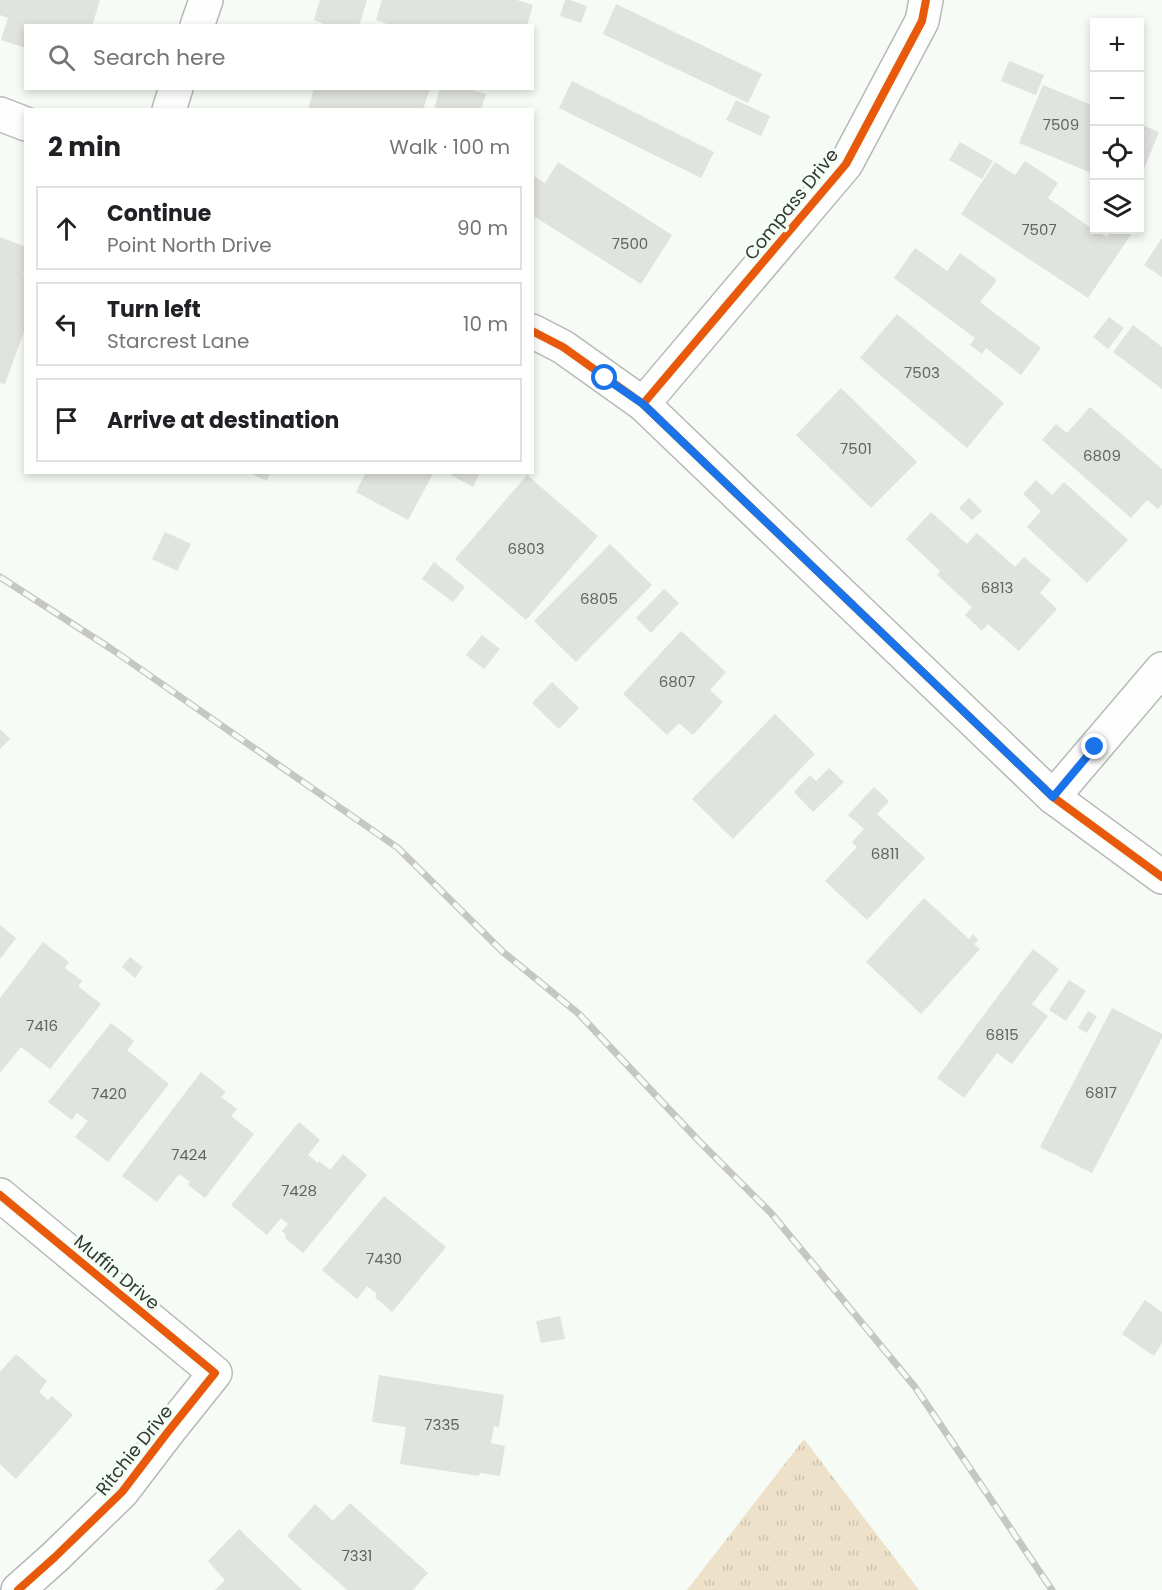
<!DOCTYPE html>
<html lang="en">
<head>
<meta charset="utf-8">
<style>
	:root { --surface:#fff; --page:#f2f2f2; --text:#202124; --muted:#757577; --line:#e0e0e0 }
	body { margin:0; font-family:Poppins,sans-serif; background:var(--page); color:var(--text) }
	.controls { position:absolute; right:18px; top:18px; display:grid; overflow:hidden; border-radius:0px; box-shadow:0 3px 9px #0003 }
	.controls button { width:54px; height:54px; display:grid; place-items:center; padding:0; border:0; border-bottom:2px solid var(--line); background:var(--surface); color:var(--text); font:30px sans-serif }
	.stop { position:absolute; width:18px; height:18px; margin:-14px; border:4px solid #1a73e8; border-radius:50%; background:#fff }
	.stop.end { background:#1a73e8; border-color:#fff; box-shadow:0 2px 6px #0008 }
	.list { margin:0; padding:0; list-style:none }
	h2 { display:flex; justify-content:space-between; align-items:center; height:78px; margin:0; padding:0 24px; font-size:26px }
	h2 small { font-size:20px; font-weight:400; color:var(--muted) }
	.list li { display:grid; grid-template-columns:39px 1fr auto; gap:18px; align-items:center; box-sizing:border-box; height:84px; margin:0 12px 12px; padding:0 12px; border:2px solid var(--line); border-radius:0px }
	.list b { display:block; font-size:22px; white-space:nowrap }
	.list p { margin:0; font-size:20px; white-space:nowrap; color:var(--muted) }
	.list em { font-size:20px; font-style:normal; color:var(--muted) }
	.icon { flex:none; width:33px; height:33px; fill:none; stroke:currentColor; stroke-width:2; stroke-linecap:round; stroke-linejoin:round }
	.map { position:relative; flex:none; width:1162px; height:1590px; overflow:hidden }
	.search { position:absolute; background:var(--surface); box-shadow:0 3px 9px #0003; left:24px; top:24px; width:510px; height:66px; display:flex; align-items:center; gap:15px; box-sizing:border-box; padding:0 21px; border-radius:0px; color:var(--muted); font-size:22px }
	.panel { position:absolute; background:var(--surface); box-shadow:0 3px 9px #0003; left:24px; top:108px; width:510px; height:366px; border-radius:0px }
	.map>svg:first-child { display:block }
</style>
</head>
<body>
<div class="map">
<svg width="1162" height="1590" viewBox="0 0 1162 1590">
	<defs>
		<pattern id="grass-tufts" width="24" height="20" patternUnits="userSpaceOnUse" patternTransform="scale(1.5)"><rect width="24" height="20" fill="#eee1ca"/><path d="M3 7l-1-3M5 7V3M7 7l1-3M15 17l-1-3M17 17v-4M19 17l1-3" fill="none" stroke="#cdc2ae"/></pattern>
	</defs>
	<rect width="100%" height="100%" fill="#f6fbf5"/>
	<path fill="url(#grass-tufts)" d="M804,1439L919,1590H687Z"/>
	<g fill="#e0e3de">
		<path d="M0,0H100L92,26H26V48L1,40L8,18L0,15Z"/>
		<path d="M320,0H367L359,26H329L314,20Z"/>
		<path d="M382,0H517L533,5L527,26H393L376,20Z"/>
		<path d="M565,0H570L587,6L581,23L560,16Z"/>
		<path d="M616,4L762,74L748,103L603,34Z"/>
		<path d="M1009,61L1044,75L1036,95L1001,81Z"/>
		<path d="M572,81L714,152L701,178L559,108Z"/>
		<path d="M1043,85L1094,106V174L1019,143Z"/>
		<path d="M314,88H430L423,110H308Z"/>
		<path d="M440,88H466L486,94L481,110H434Z"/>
		<path d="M736,100L770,116L761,136L726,120Z"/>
		<path d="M1140,124L1159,132L1140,179Z"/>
		<path d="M960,142L993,161L982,179L949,160Z"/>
		<path d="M1025,161L1058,183L1048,198L1094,230L1107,237L1112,230H1134L1088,298L961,214L995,162L1015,175Z"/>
		<path d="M558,162L672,235L641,284L532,215V175L545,183Z"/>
		<path d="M0,237L26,247V265L23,274L26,275V326L5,384L0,383Z"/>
		<path d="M1162,238V277L1144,265Z"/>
		<path d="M915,248L947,271L960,253L997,280L980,302L1041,348L1021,375L986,348L982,354L970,345L975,338L894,278Z"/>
		<path d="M897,314L1004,403L967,448L860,358Z"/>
		<path d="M1109,317L1124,328L1108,349L1093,337Z"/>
		<path d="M1133,325L1162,347V389L1113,352Z"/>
		<path d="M841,388L917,462L871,508L796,435Z"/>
		<path d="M1090,407L1162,469V504L1158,509L1147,500L1131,518L1042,440L1056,424L1067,433Z"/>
		<path d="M247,472H270L267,481Z"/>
		<path d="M366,472H434L408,520L356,492Z"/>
		<path d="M452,472H480L473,487L451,475Z"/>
		<path d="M527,475L598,536L526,620L455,559Z"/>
		<path d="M1036,480L1052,495L1064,482L1128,540L1087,583L1027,527L1041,511L1023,494Z"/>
		<path d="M969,498L982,511L972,520L959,508Z"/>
		<path d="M931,512L967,544L977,533L1015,567L1024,557L1051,580L1040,593L1057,609L1019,651L988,624L982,631L965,615L972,607L937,575L940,571L906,539Z"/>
		<path d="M165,532L191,544L177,571L152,559Z"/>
		<path d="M610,544L652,585L576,662L534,621Z"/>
		<path d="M434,562L465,587L453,602L422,579Z"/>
		<path d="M664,589L679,603L651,633L636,618Z"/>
		<path d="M681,631L726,672L710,690L723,702L693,735L679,723L667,735L623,694Z"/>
		<path d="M482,635L500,649L484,669L466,655Z"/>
		<path d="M552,682L579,708L559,729L532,703Z"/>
		<path d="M775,714L815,754L733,839L692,799Z"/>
		<path d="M0,729L10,739L0,749Z"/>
		<path d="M829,768L844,782L813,812L794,792L810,775L816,781Z"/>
		<path d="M874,787L889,801L877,814L925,858L867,920L825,881L857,847L852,842L864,829L848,815Z"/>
		<path d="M924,898L969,939L973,934L978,940L974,944L980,949L921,1014L866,962Z"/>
		<path d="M0,925L16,938L0,959Z"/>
		<path d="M43,942L69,962L65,968L82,981L78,986L101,1004L50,1069L21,1047L0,1073V998Z"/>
		<path d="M1033,949L1059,969L1032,1004L1048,1016L1012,1064L997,1053L964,1098L937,1078Z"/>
		<path d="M130,957L143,967L135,978L122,967Z"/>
		<path d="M1069,980L1086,991L1066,1021L1049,1010Z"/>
		<path d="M1112,1008L1162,1034V1038L1092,1173L1040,1147Z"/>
		<path d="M1088,1011L1097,1016L1087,1033L1078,1028Z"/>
		<path d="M111,1023L134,1041L127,1050L169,1084L108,1162L75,1137L88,1121L77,1113L72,1120L48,1102Z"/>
		<path d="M201,1072L226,1092L221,1097L237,1109L231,1116L254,1134L205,1198L188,1185L190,1182L179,1174L157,1202L122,1176Z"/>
		<path d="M299,1122L320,1140L308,1155L318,1163L319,1161L330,1170L343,1154L367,1175L303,1253L285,1238L286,1235L282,1231L288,1224L281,1218L267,1235L231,1205Z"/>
		<path d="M384,1196L446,1247L392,1312L375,1297L377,1294L367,1286L357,1299L322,1270Z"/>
		<path d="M1145,1300L1162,1312V1343L1154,1356L1122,1334Z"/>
		<path d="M560,1316L565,1339L541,1343L536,1321Z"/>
		<path d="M16,1354L47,1381L39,1392L48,1400L52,1396L73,1415L16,1479L0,1464V1372Z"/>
		<path d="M379,1375L504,1395L499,1427L494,1426L491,1443L505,1446L500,1476L480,1473L479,1476L400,1464L406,1427L372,1422Z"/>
		<path d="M350,1503L428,1573L413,1590H347L287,1536L315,1504L333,1521Z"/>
		<path d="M239,1529L302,1590H215L225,1580L208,1561Z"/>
	</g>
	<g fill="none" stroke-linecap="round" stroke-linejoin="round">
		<defs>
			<g id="minor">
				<path d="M197,26L206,0"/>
				<path d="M169,110L176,88"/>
				<path d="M0,114L26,124"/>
				<path d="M532,331L563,347L643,404L1053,797L1162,877"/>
				<path d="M643,404L846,164L922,21L926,0"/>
				<path d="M1053,797L1162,669"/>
				<path d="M0,1195L215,1373L167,1433L122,1492L55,1557L18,1590"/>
			</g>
		</defs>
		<use href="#minor" stroke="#b6bab5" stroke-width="36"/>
		<use href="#minor" stroke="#fefefe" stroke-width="33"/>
		<defs>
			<path id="rail" d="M0,577L110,648L398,848L503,952L579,1014L698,1140L771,1213L915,1387L1052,1590"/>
		</defs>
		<use href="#rail" stroke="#c6c6c5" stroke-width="7"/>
		<use href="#rail" stroke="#f4fdf3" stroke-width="4.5" stroke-dasharray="14" stroke-linecap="butt"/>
		<defs>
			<g id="cycleway">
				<path d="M532,331L563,347L643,404L1053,797L1162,877"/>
				<path d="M643,404L846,164L922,21L926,0"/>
				<path d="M0,1195L215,1373L167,1433L122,1492L55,1557L18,1590"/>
			</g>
		</defs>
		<use href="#cycleway" stroke="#f4fdf3" stroke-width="11"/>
		<use href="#cycleway" stroke="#e8590c" stroke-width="8"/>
	</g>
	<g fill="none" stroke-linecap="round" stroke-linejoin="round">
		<path stroke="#1a73e8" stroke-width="8" d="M605,378L643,404L1053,797L1095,747"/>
	</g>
	<g text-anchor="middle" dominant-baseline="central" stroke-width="6" stroke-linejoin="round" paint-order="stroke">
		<g font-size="15" fill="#616460">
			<text x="1061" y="124">7509</text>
			<text x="1039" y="229">7507</text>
			<text x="630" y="243">7500</text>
			<text x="922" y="372">7503</text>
			<text x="856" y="448">7501</text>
			<text x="1102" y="455">6809</text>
			<text x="526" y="548">6803</text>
			<text x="997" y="587">6813</text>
			<text x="599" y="598">6805</text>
			<text x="677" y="681">6807</text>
			<text x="885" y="853">6811</text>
			<text x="42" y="1025">7416</text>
			<text x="1002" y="1034">6815</text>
			<text x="1101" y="1092">6817</text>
			<text x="109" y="1093">7420</text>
			<text x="189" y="1154">7424</text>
			<text x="299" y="1190">7428</text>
			<text x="384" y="1258">7430</text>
			<text x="442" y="1424">7335</text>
			<text x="357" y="1555">7331</text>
		</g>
		<g font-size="18" fill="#353935" stroke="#f4fdf3">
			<text transform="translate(791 204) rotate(-51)">Compass Drive</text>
			<text transform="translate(117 1272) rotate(40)">Muffin Drive</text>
			<text transform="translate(134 1450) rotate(-51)">Ritchie Drive</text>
		</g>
	</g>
</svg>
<div class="controls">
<button>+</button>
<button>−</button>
<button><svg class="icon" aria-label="locate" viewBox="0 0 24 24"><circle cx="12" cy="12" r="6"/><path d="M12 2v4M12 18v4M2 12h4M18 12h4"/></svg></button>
<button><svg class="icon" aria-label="layers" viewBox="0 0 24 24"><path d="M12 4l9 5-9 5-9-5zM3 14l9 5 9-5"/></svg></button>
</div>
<div class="stop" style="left:605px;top:378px"></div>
<div class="stop end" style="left:1095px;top:747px"></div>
<div class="search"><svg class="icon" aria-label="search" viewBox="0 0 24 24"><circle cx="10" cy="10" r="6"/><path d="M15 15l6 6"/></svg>Search here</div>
<section class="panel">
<h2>2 min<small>Walk · 100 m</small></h2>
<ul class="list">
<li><svg class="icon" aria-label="ahead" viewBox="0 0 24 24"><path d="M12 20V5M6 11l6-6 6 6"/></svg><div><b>Continue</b><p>Point North Drive</p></div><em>90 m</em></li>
<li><svg class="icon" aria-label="left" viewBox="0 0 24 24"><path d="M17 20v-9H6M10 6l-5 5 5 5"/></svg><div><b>Turn left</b><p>Starcrest Lane</p></div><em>10 m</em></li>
<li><svg class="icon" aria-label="arrive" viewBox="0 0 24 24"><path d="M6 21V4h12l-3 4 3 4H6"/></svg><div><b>Arrive at destination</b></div></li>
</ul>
</section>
</div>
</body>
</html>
